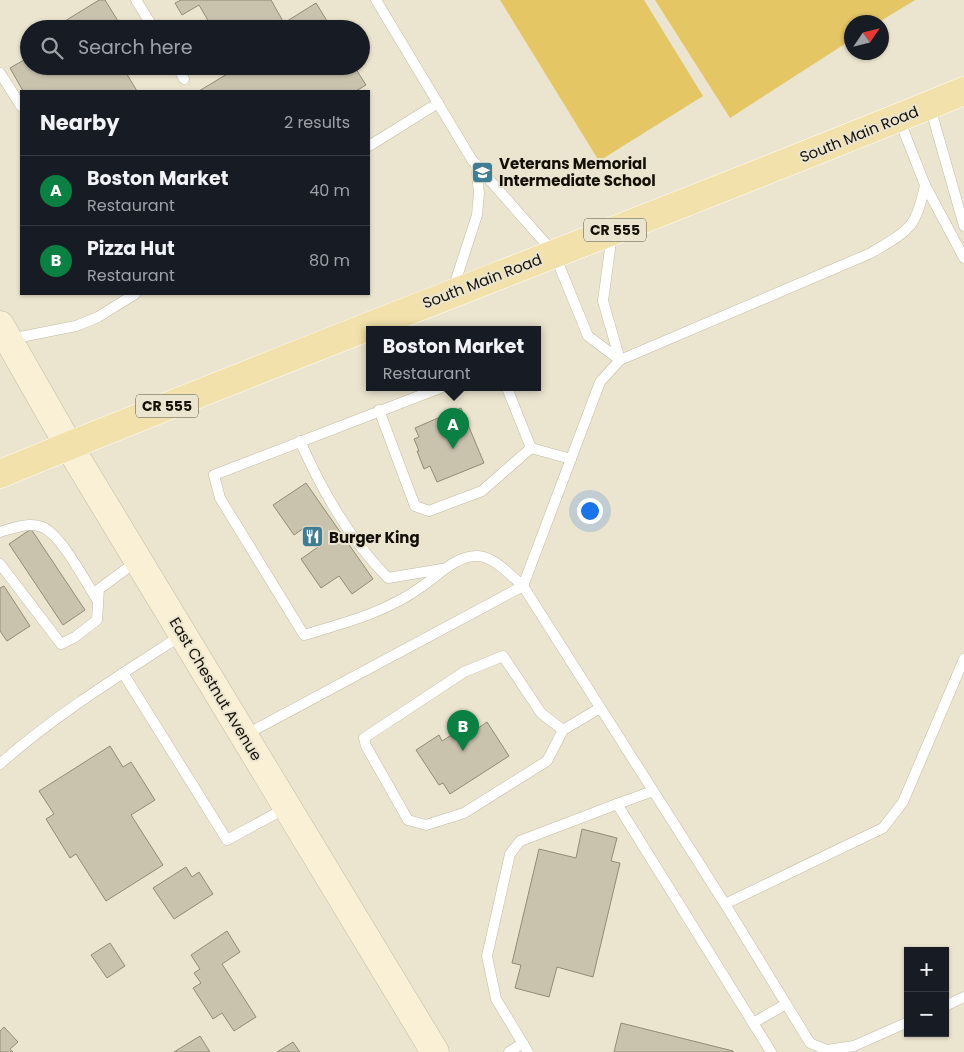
<!DOCTYPE html>
<html lang="en">
<head>
<meta charset="utf-8">
<style>
	:root { --surface:#171b24; --page:#20242c; --text:#f1f3f6; --muted:#9ea1a6; --line:#363941; --accent:#0b8043 }
	body { margin:0; font-family:Poppins,sans-serif; background:var(--page); color:var(--text) }
	.controls { position:absolute; right:15px; bottom:15px; display:grid; overflow:hidden; border-radius:0px; box-shadow:0 1px 4px #0004 }
	.controls button { width:45px; height:45px; display:grid; place-items:center; padding:0; border:0; border-bottom:1px solid var(--line); background:var(--surface); color:var(--text); font:25px sans-serif }
	.compass { position:absolute; left:844px; top:15px; width:45px; height:45px; border-radius:50%; background:var(--surface); box-shadow:0 1px 4px #0004; rotate:55deg }
	.you { position:absolute; left:589px; top:510px; width:18px; height:18px; margin:-12px; border:4px solid #fff; border-radius:50%; background:#1a73e8; box-shadow:0 0 0 8px #1a73e833 }
	.badge { display:grid; place-items:center; width:32px; height:32px; border-radius:50%; background:var(--accent); color:#fff; font-size:16px; font-weight:700 }
	.pin { position:absolute; translate:-50% -41px; filter:drop-shadow(0 1px 2px #0008) }
	.pin::after { content:''; position:absolute; top:26px; width:18px; height:15px; background:inherit; clip-path:polygon(0 0,100% 0,50% 100%) }
	.popup { position:absolute; left:366px; top:326px; width:175px; height:65px; box-sizing:border-box; display:grid; place-content:center; border-radius:0px; background:var(--surface); filter:drop-shadow(0 1px 4px #0005); font-size:16px; white-space:nowrap; color:var(--muted) }
	.popup b { font-size:19px; color:var(--text) }
	.popup::after { content:''; position:absolute; left:50%; top:100%; margin-left:-10px; border:10px solid transparent; border-top-color:var(--surface) }
	.list { margin:0; padding:0; list-style:none }
	h2 { display:flex; justify-content:space-between; align-items:center; height:65px; margin:0; padding:0 20px; font-size:21px }
	h2 small { font-size:16px; font-weight:400; color:var(--muted) }
	.list li { display:grid; grid-template-columns:32px 1fr auto; gap:15px; align-items:center; box-sizing:border-box; height:70px; padding:0 20px; border-top:1px solid var(--line) }
	.list b { display:block; font-size:19px; white-space:nowrap }
	.list p { margin:0; font-size:16px; white-space:nowrap; color:var(--muted) }
	.list em { font-size:16px; font-style:normal; color:var(--muted) }
	.icon { flex:none; width:28px; height:28px; fill:none; stroke:currentColor; stroke-width:2; stroke-linecap:round; stroke-linejoin:round }
	.map { position:relative; flex:none; width:964px; height:1052px; overflow:hidden }
	.search { position:absolute; background:var(--surface); box-shadow:0 1px 4px #0004; left:20px; top:20px; width:350px; height:55px; display:flex; align-items:center; gap:12px; box-sizing:border-box; padding:0 18px; border-radius:28px; color:var(--muted); font-size:19px }
	.panel { position:absolute; background:var(--surface); box-shadow:0 1px 4px #0004; left:20px; top:90px; width:350px; height:205px; border-radius:0px }
	.map>svg:first-child { display:block }
</style>
</head>
<body>
<div class="map">
<svg width="964" height="1052" viewBox="0 0 964 1052">
	<rect width="100%" height="100%" fill="#ebe4ce"/>
	<g fill="#e4c665">
		<path d="M500,0H644L703,96L599,161Z"/>
		<path d="M655,0H915L879,22H852L851,40L730,118Z"/>
	</g>
	<g fill="#c9c3ae" stroke="#918b77">
		<path d="M99,0H105L123,29H52Z"/>
		<path d="M181,0H271L284,23L316,3L332,29H213L199,5L182,15L175,3Z"/>
		<path d="M29,57V66H133L125,71L137,91H23L10,68Z"/>
		<path d="M236,66H354L366,85L356,91H199L237,68Z"/>
		<path d="M461,408L484,463L437,482L430,466L424,469L417,451H419L414,439L419,437L415,428Z"/>
		<path d="M306,483L373,579L352,594L339,576L321,588L301,559L318,547L304,528L294,535L273,505Z"/>
		<path d="M31,529L85,610L63,625L9,544Z"/>
		<path d="M4,586L30,626L7,641L0,631V588Z"/>
		<path d="M487,722L509,756L450,794L443,783L439,785L416,750L439,735L442,741L466,726L471,733Z"/>
		<path d="M110,746L123,767L131,762L155,800L131,815L163,865L106,901L76,854L70,858L46,819L54,814L39,791Z"/>
		<path d="M582,829L617,838L611,861L620,863L593,977L557,967L549,997L515,988L521,965L512,963L539,849L576,858Z"/>
		<path d="M186,867L192,877L199,872L213,894L174,919L153,888Z"/>
		<path d="M227,931L240,952L222,964L256,1017L234,1031L222,1013L213,1019L193,988L201,983L194,973L200,969L191,955Z"/>
		<path d="M110,943L125,966L107,978L91,955Z"/>
		<path d="M621,1023L733,1051V1052H614Z"/>
		<path d="M4,1027L18,1042L10,1049L13,1052H0V1031Z"/>
		<path d="M200,1036L210,1052H174Z"/>
		<path d="M293,1042L300,1052H277Z"/>
	</g>
	<g fill="none" stroke-linecap="round" stroke-linejoin="round">
		<defs>
			<g id="lane">
				<path d="M136,0L154,29"/>
				<path d="M376,0L472,160L554,253L588,336L620,360"/>
				<path d="M177,66L184,79"/>
				<path d="M0,73L21,106"/>
				<path d="M930,107L964,226"/>
				<path d="M899,119L925,185L964,258"/>
				<path d="M369,146L438,103"/>
				<path d="M925,185C916,229 909,230 871,253L620,360L600,382L523,586L725,904L883,828L903,802L964,659"/>
				<path d="M612,234L603,301L620,360"/>
				<path d="M453,289L477,215L479,193L476,164"/>
				<path d="M10,339L76,326L98,317L135,294"/>
				<path d="M507,388L531,448"/>
				<path d="M379,410L415,506L429,511L482,491L531,448"/>
				<path d="M300,441C322,491 349,539 388,578L442,569"/>
				<path d="M531,448L571,459"/>
				<path d="M0,532C13,528 28,522 42,527C61,534 86,583 98,601"/>
				<path d="M0,564L61,644L75,637L97,620L99,589L137,561"/>
				<path d="M123,673L227,840L286,808"/>
				<path d="M563,730L541,713L503,656L464,672L364,738L366,746L408,820L426,825L464,813L547,761L563,730L600,708"/>
				<path d="M245,735L523,586C511,576 495,557 478,556C456,555 438,576 421,587C387,612 344,623 304,635L220,498L214,475L440,388"/>
				<path d="M0,764C55,715 120,675 182,635"/>
				<path d="M653,791L617,804L753,1023"/>
				<path d="M725,904L810,1043L827,1050L854,1046L908,1022"/>
				<path d="M945,1006L964,997"/>
				<path d="M509,1052L523,1043"/>
				<path d="M528,1052L496,999L487,956L510,854L520,841L617,804"/>
				<path d="M771,1052L753,1023L786,1004"/>
			</g>
			<path id="secondary" d="M0,325L69,446L435,1052"/>
			<path id="primary" d="M0,474C320,342 644,222 964,91"/>
		</defs>
		<use href="#lane" stroke="#c2bca7" stroke-width="11"/>
		<use href="#secondary" stroke="#c2bca7" stroke-width="29"/>
		<use href="#primary" stroke="#fff" stroke-width="29"/>
		<use href="#lane" stroke="#fff" stroke-width="10"/>
		<use href="#secondary" stroke="#f9f0d5" stroke-width="28"/>
		<use href="#primary" stroke="#f2e1ab" stroke-width="28"/>
	</g>
	<defs>
		<symbol id="school-square" viewBox="-11 -11 22 22"><rect x="-9" y="-9" width="18" height="18" rx="4" fill="#407d94" stroke="#ebe4ce"/><path d="M0-5L7-2L0 1L-7-2ZM-4 1L0 2.5L4 1V4Q0 6-4 4Z" fill="#fff"/></symbol>
		<symbol id="restaurant-square" viewBox="-11 -11 22 22"><rect x="-9" y="-9" width="18" height="18" rx="4" fill="#407d94" stroke="#ebe4ce"/><path d="M-5-6h1v4h1v-4h1v4h1v-4h1v5L-1.5 .5V6h-2V.5L-5-1ZM5-6V6H3V1.5H1.5Q1.5-4 5-6Z" fill="#fff"/></symbol>
	</defs>
	<g fill-rule="evenodd">
		<use href="#school-square" x="470" y="160" width="25" height="25"/>
		<use href="#restaurant-square" x="300" y="524" width="25" height="25"/>
	</g>
	<g text-anchor="middle" dominant-baseline="central" stroke-width="4" stroke-linejoin="round" paint-order="stroke">
		<g fill="#ebe4ce" stroke="#524f43" stroke-width="1">
			<rect x="584" y="218.5" width="62" height="23" rx="4"/>
			<rect x="136" y="394.5" width="62" height="23" rx="4"/>
		</g>
		<g font-size="14" font-weight="bold" fill="#110f07">
			<text x="615" y="230">CR 555</text>
			<text x="167" y="406">CR 555</text>
		</g>
		<g font-size="15" fill="#110f07" stroke="#ebe4ce">
			<text transform="translate(859 134) rotate(-22)">South Main Road</text>
			<text transform="translate(482 281) rotate(-21)">South Main Road</text>
			<text transform="translate(216 689) rotate(59)">East Chestnut Avenue</text>
		</g>
		<g font-size="15" font-weight="bold" fill="#110f07" stroke="#ebe4ce" text-anchor="start">
			<text x="499" y="163">Veterans Memorial<tspan x="499" dy="17">Intermediate School</tspan></text>
			<text x="329" y="537">Burger King</text>
		</g>
	</g>
</svg>
<div class="controls">
<button>+</button>
<button>−</button>
</div>
<svg class="compass" viewBox="-18 -18 36 36"><path d="M0-13l5 13h-10z" fill="#e53935"/><path d="M0 13l5-13h-10z" fill="#9ea1a6"/></svg>
<div class="you"></div>
<div class="pin badge" style="left:453px;top:449px">A</div>
<div class="popup"><b>Boston Market</b>Restaurant</div>
<div class="pin badge" style="left:463px;top:751px">B</div>
<div class="search"><svg class="icon" aria-label="search" viewBox="0 0 24 24"><circle cx="10" cy="10" r="6"/><path d="M15 15l6 6"/></svg>Search here</div>
<section class="panel">
<h2>Nearby<small>2 results</small></h2>
<ul class="list">
<li><span class="badge">A</span><div><b>Boston Market</b><p>Restaurant</p></div><em>40 m</em></li>
<li><span class="badge">B</span><div><b>Pizza Hut</b><p>Restaurant</p></div><em>80 m</em></li>
</ul>
</section>
</div>
</body>
</html>
